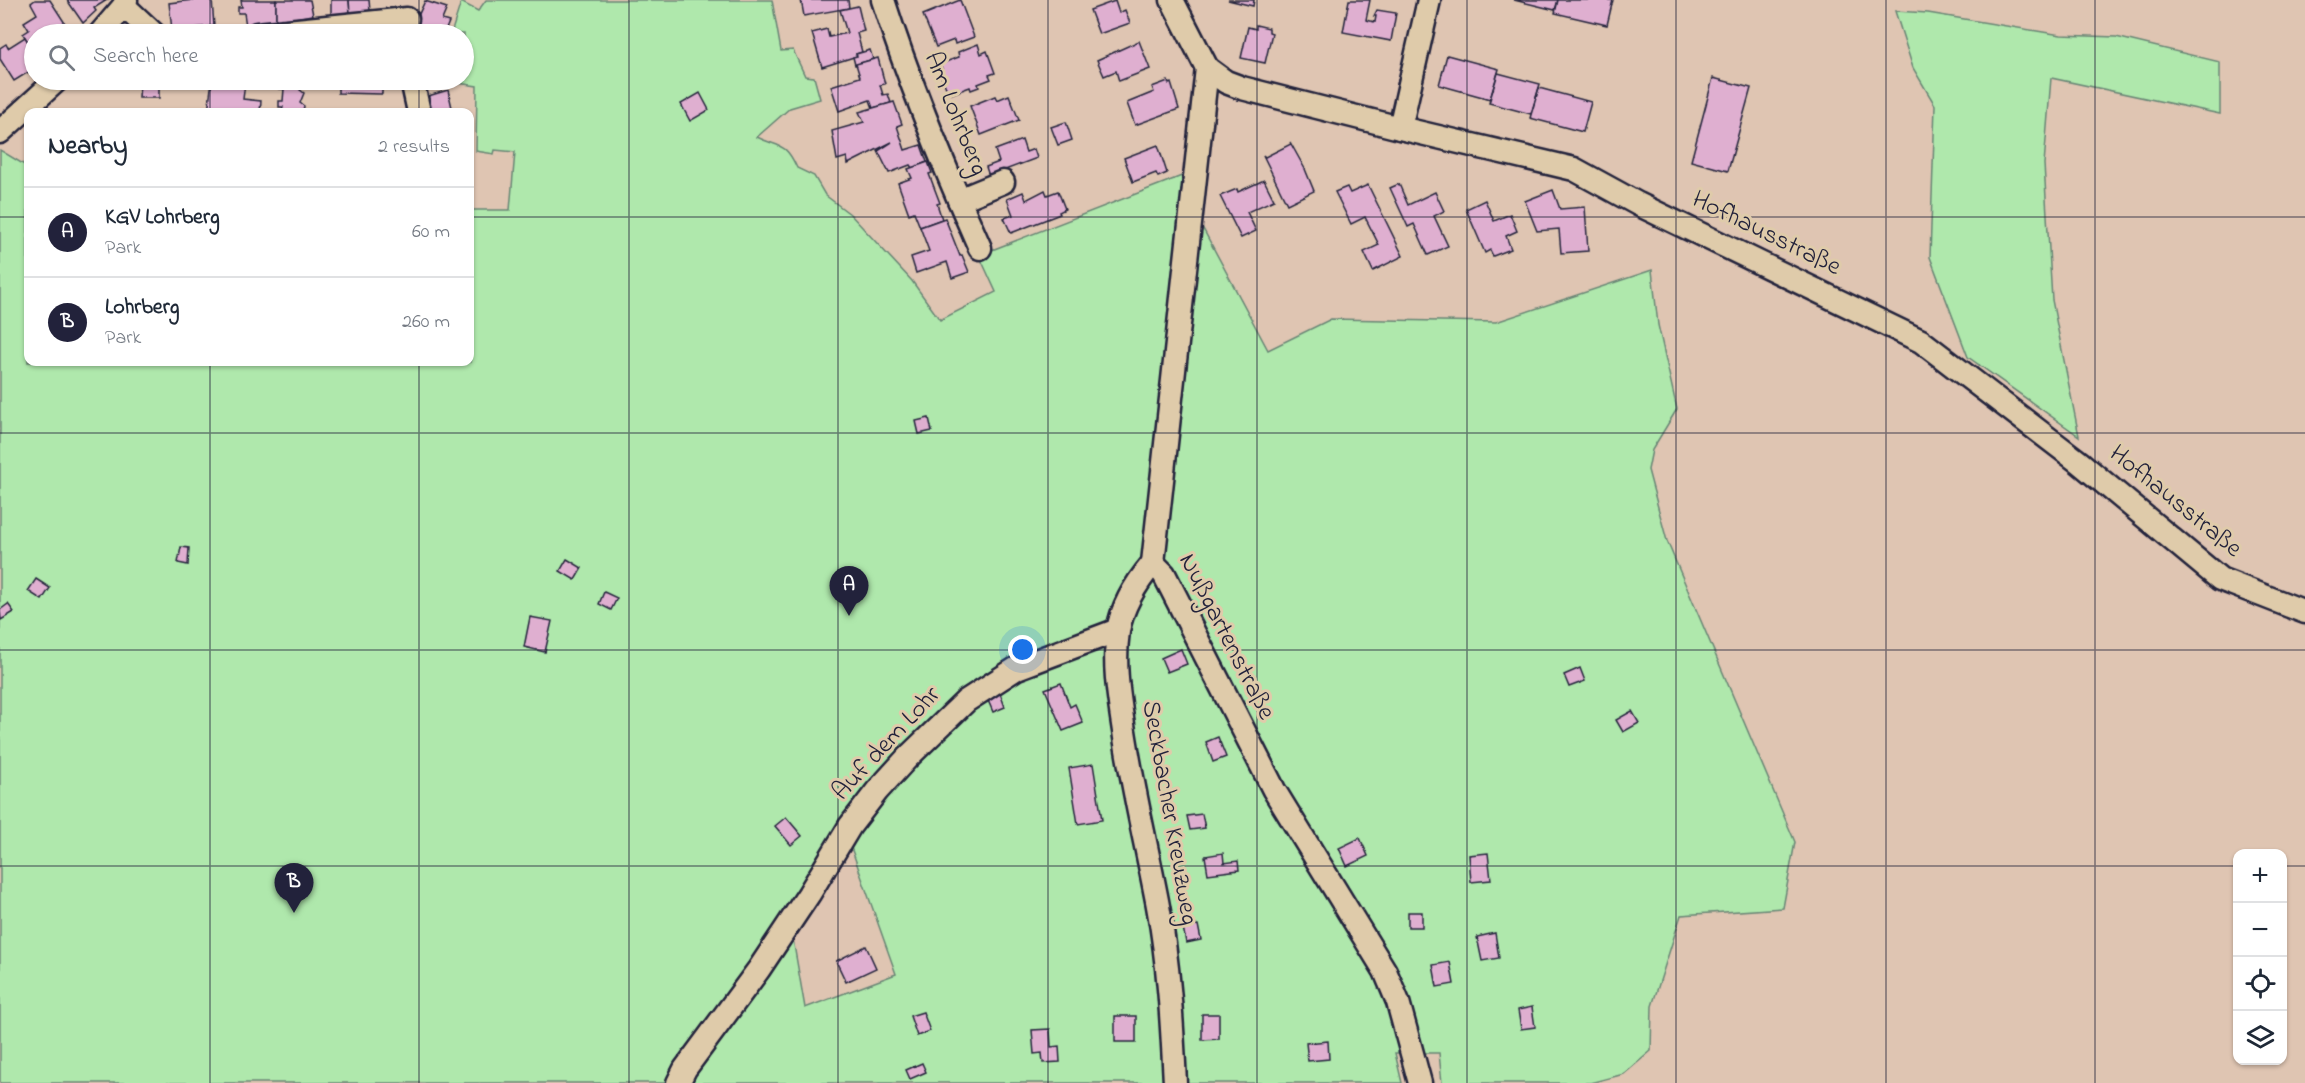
<!DOCTYPE html>
<html lang="en">
<head>
<meta charset="utf-8">
<style>
	:root { --surface:#fff; --page:#f2f2f3; --text:#1f2937; --muted:#747a83; --line:#e0e1e3; --accent:#22223b }
	body { margin:0; font-family:"Indie Flower",sans-serif; background:var(--page); color:var(--text) }
	.controls { position:absolute; right:18px; bottom:18px; display:grid; overflow:hidden; border-radius:12px; box-shadow:0 2px 4px #0004 }
	.controls button { width:54px; height:54px; display:grid; place-items:center; padding:0; border:0; border-bottom:2px solid var(--line); background:var(--surface); color:var(--text); font:30px sans-serif }
	.you { position:absolute; left:1023px; top:650px; width:21px; height:21px; margin:-15px; border:4px solid #fff; border-radius:50%; background:#1a73e8; box-shadow:0 0 0 9px #1a73e833 }
	.badge { display:grid; place-items:center; width:39px; height:39px; border-radius:50%; background:var(--accent); color:#fff; font-size:20px; font-weight:700 }
	.pin { position:absolute; translate:-50% -50px; filter:drop-shadow(0 2px 3px #0008) }
	.pin::after { content:''; position:absolute; top:32px; width:21px; height:18px; background:inherit; clip-path:polygon(0 0,100% 0,50% 100%) }
	.list { margin:0; padding:0; list-style:none }
	h2 { display:flex; justify-content:space-between; align-items:center; height:78px; margin:0; padding:0 24px; font-size:26px }
	h2 small { font-size:20px; font-weight:400; color:var(--muted) }
	.list li { display:grid; grid-template-columns:39px 1fr auto; gap:18px; align-items:center; box-sizing:border-box; height:90px; padding:0 24px; border-top:2px solid var(--line) }
	.list b { display:block; font-size:22px; white-space:nowrap }
	.list p { margin:0; font-size:20px; white-space:nowrap; color:var(--muted) }
	.list em { font-size:20px; font-style:normal; color:var(--muted) }
	.icon { flex:none; width:33px; height:33px; fill:none; stroke:currentColor; stroke-width:2; stroke-linecap:round; stroke-linejoin:round }
	.map { position:relative; flex:none; width:2305px; height:1083px; overflow:hidden }
	.search { position:absolute; background:var(--surface); box-shadow:0 2px 4px #0004; left:24px; top:24px; width:450px; height:66px; display:flex; align-items:center; gap:15px; box-sizing:border-box; padding:0 21px; border-radius:33px; color:var(--muted); font-size:22px }
	.panel { position:absolute; background:var(--surface); box-shadow:0 2px 4px #0004; left:24px; top:108px; width:450px; height:258px; border-radius:12px }
	.map>svg:first-child { display:block }
</style>
</head>
<body>
<div class="map">
<svg width="2305" height="1083" viewBox="0 0 2305 1083">
	<rect width="100%" height="100%" fill="#dfc5b2"/>
	<filter id="ink" filterUnits="userSpaceOnUse"><feTurbulence type="fractalNoise" baseFrequency=".0167" numOctaves="2"/><feDisplacementMap in="SourceGraphic" scale="12" xChannelSelector="R" yChannelSelector="G"/><feConvolveMatrix kernelMatrix="1 2 1 2 8 2 1 2 1" color-interpolation-filters="sRGB"/></filter>
	<g filter="url(#ink)">
		<g fill="#afe8ac" stroke="#688574" stroke-width="1.5" fill-rule="evenodd">
			<path d="M486,0H772L781,51L793,50L805,76L814,77L820,99L790,108L757,137C779,148 785,141 797,168L814,176L825,195L850,214L912,281L940,320L996,292L979,255L1187,174L1185,195L1268,350L1331,319L1496,322L1652,270L1658,325L1677,409L1652,450L1648,470L1667,541L1795,842L1783,908L1681,915L1652,1006L1651,1051L1624,1074L1590,1083H1442L1439,1053H1395L1402,1083H0V150L28,167V362H470V210H510L515,152L495,150L494,154L476,151L477,86L438,80H464V34H451L461,2L478,11ZM848,839L896,974L805,1008L790,922Z"/>
			<path d="M1895,11L1928,13L2061,35L2116,37L2220,62V114L2051,78L2044,164L2052,300L2079,436L1968,357L1930,257L1935,105L1913,68Z"/>
		</g>
		<g fill="#dfafd0" stroke="#22223b" stroke-width="1.5">
			<path d="M35,0H50L72,34H34V52L23,34L29,30L24,22L37,14L31,3Z"/>
			<path d="M67,0H107L94,8L96,11L83,23Z"/>
			<path d="M193,0H212L214,26L172,30L169,3Z"/>
			<path d="M241,0H276V21L246,26L244,13H238V7H242Z"/>
			<path d="M276,0H310L313,15L276,21Z"/>
			<path d="M331,0H349L350,13L331,14Z"/>
			<path d="M349,0H369L370,11L350,13Z"/>
			<path d="M801,0H848L849,8L804,16Z"/>
			<path d="M960,0L974,37L955,44L954,40L936,47L923,15Z"/>
			<path d="M1228,0H1254L1253,6Z"/>
			<path d="M1349,0H1370L1366,20L1375,22L1376,16H1374L1377,10L1396,13L1391,41L1343,32Z"/>
			<path d="M1514,0H1558L1555,10Z"/>
			<path d="M1558,0H1613L1607,25L1555,13Z"/>
			<path d="M425,1L447,8L442,20L449,22L444,34H412L414,30L412,29Z"/>
			<path d="M1115,1L1119,13L1125,10L1130,23L1099,34L1090,10Z"/>
			<path d="M858,6L864,31L857,33L862,52L856,54L857,56L822,67L812,33L827,29L829,37L847,33L840,10Z"/>
			<path d="M1256,25L1269,28V32L1272,33L1265,63L1241,58L1248,27L1256,29Z"/>
			<path d="M25,37L34,52V71H30L14,81L0,59V48L6,44L8,48Z"/>
			<path d="M1139,41L1150,69L1119,81L1116,71L1104,76L1097,60Z"/>
			<path d="M978,44L981,54L987,51L995,73L989,75L991,79L978,84L979,87L971,90L970,87L951,94L949,89L947,90L939,71L942,69L940,64L959,57L958,52Z"/>
			<path d="M870,50L873,59L855,65L853,57L857,56L856,54Z"/>
			<path d="M1447,55L1499,69L1490,99L1439,85Z"/>
			<path d="M878,58L885,84L880,85L883,95L888,94L891,103L873,108L870,100L839,111L831,86L860,77L856,64Z"/>
			<path d="M1498,73L1540,84L1531,114L1489,103Z"/>
			<path d="M1713,78L1751,88L1728,171L1691,161Z"/>
			<path d="M140,80H159V98H139Z"/>
			<path d="M212,80L245,83L243,99L261,101L260,112H208Z"/>
			<path d="M284,80H303L304,86L300,90L304,93L300,103L304,106L303,112H282L283,107H279V101H283L284,89H279L280,84H284Z"/>
			<path d="M338,80H382V94L338,93Z"/>
			<path d="M1168,81L1169,84L1171,83L1179,109L1135,125L1127,103L1154,92L1152,87Z"/>
			<path d="M1539,88L1591,102L1583,132L1530,118Z"/>
			<path d="M448,90L453,112H429L425,97Z"/>
			<path d="M700,93L709,110L690,121L681,104Z"/>
			<path d="M1009,95L1019,120L981,135L970,106L995,96L997,100Z"/>
			<path d="M894,102L902,124L897,126L905,150L921,145L927,162L912,168L910,165L889,173L878,151L892,142L848,164L847,157L837,160L832,131L864,122L859,112Z"/>
			<path d="M1066,122L1072,140L1058,145L1051,127Z"/>
			<path d="M1022,140L1026,152L1034,149L1037,158L989,176L986,167L999,162L995,150Z"/>
			<path d="M1290,142L1305,169L1314,191L1287,204L1263,155L1265,157L1291,144Z"/>
			<path d="M1158,145L1167,173L1158,177L1156,173L1133,182L1124,158Z"/>
			<path d="M928,162L932,173L929,174L940,203L937,204L942,219L920,227L914,212L909,214L898,183L912,178L908,169Z"/>
			<path d="M1264,180L1274,200L1247,212L1256,231L1241,238L1220,196L1237,189L1238,192Z"/>
			<path d="M1399,184L1408,205L1435,192L1444,211L1434,216L1448,246L1428,255L1414,224L1408,227L1390,188Z"/>
			<path d="M1368,185L1403,256L1373,271L1364,252L1379,245L1365,217L1351,224L1335,192L1347,187L1350,193Z"/>
			<path d="M1045,190L1047,195L1058,191L1065,209L1059,212L1060,214L1011,233L1004,218L1013,215L1007,199L1023,192L1026,200Z"/>
			<path d="M1553,190L1560,209L1585,207L1588,251L1561,253L1559,229L1537,231L1525,201Z"/>
			<path d="M1485,200L1494,221L1510,214L1517,231L1506,236L1511,249L1493,256L1490,250L1485,253L1466,209Z"/>
			<path d="M945,218L960,256L962,255L969,272L952,278L947,262L916,273L911,257L929,251L920,227Z"/>
			<path d="M929,418L932,431L919,434L916,421Z"/>
			<path d="M181,547L189,548L188,565L178,563Z"/>
			<path d="M567,559L582,568L575,580L560,571Z"/>
			<path d="M36,579L50,588L42,600L28,591Z"/>
			<path d="M604,592L617,598L611,610L599,604Z"/>
			<path d="M8,604L14,612L1,620L0,610Z"/>
			<path d="M530,617L552,621L545,652L524,647Z"/>
			<path d="M1181,649L1187,664L1167,672L1161,658Z"/>
			<path d="M1580,668L1585,681L1569,687L1564,675Z"/>
			<path d="M1061,683L1070,707L1075,704L1083,723L1063,731L1045,689Z"/>
			<path d="M1000,693L1005,707L993,712L987,698Z"/>
			<path d="M1632,711L1639,723L1623,732L1616,720Z"/>
			<path d="M1218,737L1226,757L1213,762L1206,742Z"/>
			<path d="M1093,764L1102,820L1078,824L1069,768Z"/>
			<path d="M1202,814L1205,828L1190,830L1187,816Z"/>
			<path d="M786,817L802,836L791,845L775,826Z"/>
			<path d="M1360,838L1368,856L1347,866L1339,848Z"/>
			<path d="M1223,853L1224,863L1238,861L1239,870L1208,874L1205,856Z"/>
			<path d="M1488,853L1491,880L1471,882L1469,855Z"/>
			<rect x="1408" y="912" width="14" height="15"/>
			<path d="M1198,925L1201,940L1186,943L1183,927Z"/>
			<path d="M1495,933L1499,958L1482,961L1477,937Z"/>
			<path d="M866,946L876,968L846,982L836,961Z"/>
			<path d="M1450,962L1454,984L1437,987L1433,965Z"/>
			<path d="M1532,1007L1535,1027L1521,1029L1518,1010Z"/>
			<path d="M923,1012L930,1031L917,1036L910,1016Z"/>
			<path d="M1202,1014H1219V1039L1202,1040Z"/>
			<rect x="1115" y="1016" width="21" height="26"/>
			<path d="M1050,1029L1051,1047L1059,1046L1060,1062L1043,1063L1042,1053L1034,1054L1032,1030Z"/>
			<path d="M1328,1041L1329,1059L1308,1061L1306,1043Z"/>
			<path d="M922,1063L926,1072L910,1079L906,1070Z"/>
		</g>
		<g fill="none" stroke-linecap="round" stroke-linejoin="round">
			<defs>
				<g id="minor">
					<path d="M883,0C910,84 944,167 980,248"/>
					<path d="M1172,0L1207,68L1226,82L1242,88L1400,128L1574,169L1638,204L1921,341L2079,462L2220,579L2305,612"/>
					<path d="M124,6L154,34"/>
					<path d="M100,34L124,6L126,0"/>
					<path d="M257,34L407,19"/>
					<path d="M412,80L419,112"/>
					<path d="M1400,128L1429,0"/>
					<path d="M0,132L57,80"/>
					<path d="M959,200L1003,182"/>
					<path d="M1153,563L1164,574L1274,790L1385,971L1398,1002L1420,1083"/>
					<path d="M1153,563C1137,582 1122,606 1118,631C1113,665 1119,698 1124,731C1133,790 1147,848 1158,906C1169,965 1172,1023 1175,1083"/>
					<path d="M1153,563L1207,68"/>
					<path d="M678,1083L685,1069L759,969L809,894L850,826L877,791L908,757L966,701L1017,668L1118,630"/>
				</g>
			</defs>
			<use href="#minor" stroke="#22223b" stroke-width="27"/>
			<use href="#minor" stroke="#dfcbaa" stroke-width="22"/>
		</g>
	</g>
	<path fill="none" stroke="#22223b" stroke-width="1.5" stroke-opacity="0.55" d="M210,0V34M419,0V34M629,0V1083M838,0V1083M1048,0V1083M1257,0V1083M1467,0V1083M1676,0V1083M1886,0V1083M2095,0V1083M210,80V112M419,80V112M0,217H28M470,217H2305M210,362V1083M419,362V1083M0,433H2305M0,650H2305M0,866H2238M2282,866H2305"/>
	<g text-anchor="middle" dominant-baseline="central" stroke-width="6" stroke-linejoin="round" paint-order="stroke">
		<g font-size="26" fill="#22223b" stroke="#dfcbaa">
			<text transform="translate(955 114) rotate(68)">Am Lohrberg</text>
			<text transform="translate(1766 234) rotate(26)">Hofhausstraße</text>
			<text transform="translate(2175 502) rotate(39)">Hofhausstraße</text>
			<text transform="translate(1226 637) rotate(63)">Nußgartenstraße</text>
			<text transform="translate(887 744) rotate(-47)">Auf dem Lohr</text>
			<text transform="translate(1169 813) rotate(80)">Seckbacher Kreuzweg</text>
		</g>
	</g>
</svg>
<div class="controls">
<button>+</button>
<button>−</button>
<button><svg class="icon" aria-label="locate" viewBox="0 0 24 24"><circle cx="12" cy="12" r="6"/><path d="M12 2v4M12 18v4M2 12h4M18 12h4"/></svg></button>
<button><svg class="icon" aria-label="layers" viewBox="0 0 24 24"><path d="M12 4l9 5-9 5-9-5zM3 14l9 5 9-5"/></svg></button>
</div>
<div class="you"></div>
<div class="pin badge" style="left:849px;top:616px">A</div>
<div class="pin badge" style="left:294px;top:913px">B</div>
<div class="search"><svg class="icon" aria-label="search" viewBox="0 0 24 24"><circle cx="10" cy="10" r="6"/><path d="M15 15l6 6"/></svg>Search here</div>
<section class="panel">
<h2>Nearby<small>2 results</small></h2>
<ul class="list">
<li><span class="badge">A</span><div><b>KGV Lohrberg</b><p>Park</p></div><em>60 m</em></li>
<li><span class="badge">B</span><div><b>Lohrberg</b><p>Park</p></div><em>260 m</em></li>
</ul>
</section>
</div>
</body>
</html>
